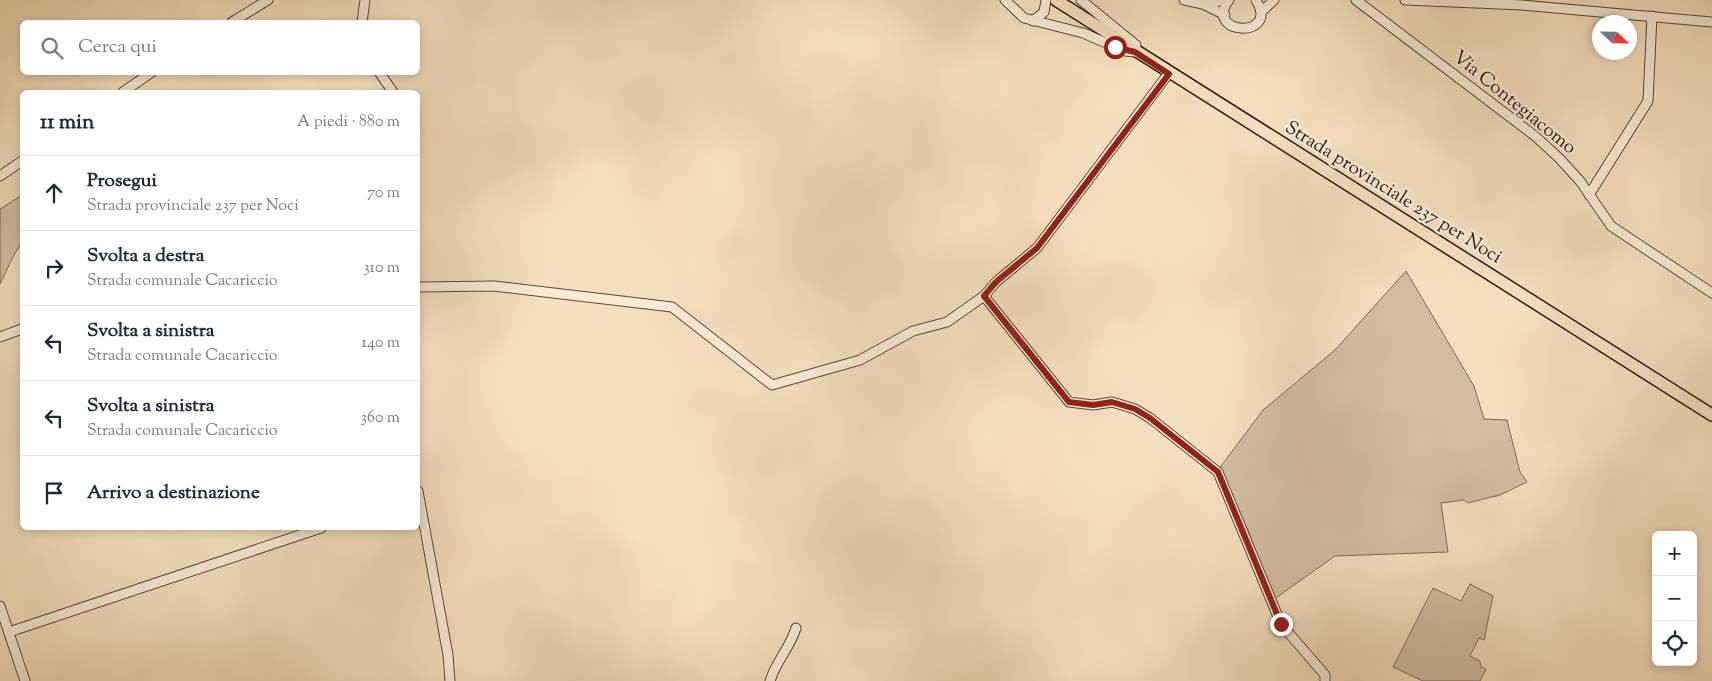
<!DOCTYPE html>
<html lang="it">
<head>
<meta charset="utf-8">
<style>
	:root { --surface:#fff; --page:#f2f2f3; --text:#1f2937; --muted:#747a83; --line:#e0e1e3 }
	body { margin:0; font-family:"Sorts Mill Goudy",serif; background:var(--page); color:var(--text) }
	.controls { position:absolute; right:15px; bottom:15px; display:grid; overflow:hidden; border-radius:8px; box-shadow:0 2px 8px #0003 }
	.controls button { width:45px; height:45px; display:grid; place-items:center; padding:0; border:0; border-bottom:1px solid var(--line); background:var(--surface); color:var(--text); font:25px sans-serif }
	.compass { position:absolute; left:1592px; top:15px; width:45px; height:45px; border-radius:50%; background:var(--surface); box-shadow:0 2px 8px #0003; rotate:112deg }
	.stop { position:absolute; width:15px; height:15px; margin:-11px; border:4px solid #8f2418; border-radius:50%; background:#fff }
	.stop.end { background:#8f2418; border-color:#fff; box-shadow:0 1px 5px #0008 }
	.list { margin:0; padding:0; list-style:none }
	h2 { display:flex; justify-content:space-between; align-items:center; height:65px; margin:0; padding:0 20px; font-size:21px }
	h2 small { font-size:16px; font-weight:400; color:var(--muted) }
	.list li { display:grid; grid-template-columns:32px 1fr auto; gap:15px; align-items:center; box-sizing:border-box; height:75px; padding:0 20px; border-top:1px solid var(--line) }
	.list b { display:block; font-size:19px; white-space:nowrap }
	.list p { margin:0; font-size:16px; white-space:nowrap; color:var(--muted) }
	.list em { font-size:16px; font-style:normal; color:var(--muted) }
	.icon { flex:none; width:28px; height:28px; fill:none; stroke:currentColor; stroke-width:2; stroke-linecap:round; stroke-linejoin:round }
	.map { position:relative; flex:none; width:1712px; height:681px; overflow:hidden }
	.search { position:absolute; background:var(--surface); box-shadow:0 2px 8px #0003; left:20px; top:20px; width:400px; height:55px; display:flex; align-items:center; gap:12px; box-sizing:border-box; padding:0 18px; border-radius:8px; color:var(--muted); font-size:19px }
	.panel { position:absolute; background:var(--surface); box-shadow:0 2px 8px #0003; left:20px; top:90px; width:400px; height:440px; border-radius:8px }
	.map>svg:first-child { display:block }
</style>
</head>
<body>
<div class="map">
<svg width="1712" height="681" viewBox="0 0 1712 681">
	<rect width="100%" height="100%" fill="#f5debe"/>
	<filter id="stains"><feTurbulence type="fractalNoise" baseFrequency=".004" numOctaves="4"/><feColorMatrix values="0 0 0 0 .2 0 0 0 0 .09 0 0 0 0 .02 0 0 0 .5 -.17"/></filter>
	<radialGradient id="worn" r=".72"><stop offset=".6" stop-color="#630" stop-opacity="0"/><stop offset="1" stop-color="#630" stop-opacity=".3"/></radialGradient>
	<g fill="#d2bda1" stroke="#7c6c5a">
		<path d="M22,195V243L15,253L0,284V209Z"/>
		<path d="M1406,271L1474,386L1484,419L1507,420L1520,472L1527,482L1500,495L1468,503L1464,500L1441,503L1448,552L1335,556L1273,600L1249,532L1218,470L1263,410L1335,350Z"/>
		<path d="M1470,584L1493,596L1484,640L1479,638L1470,656L1480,661L1481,667L1486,669L1480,681H1423L1393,667L1433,588L1461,601Z"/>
	</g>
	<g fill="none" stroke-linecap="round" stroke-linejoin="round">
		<defs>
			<g id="minor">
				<path d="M1005,0L1024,18L1083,33L1125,51L1135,52"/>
				<path d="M1081,0L1136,45"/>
				<path d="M1184,0L1203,4L1225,15"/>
				<path d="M1229,0C1202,35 1281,40 1256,0"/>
				<path d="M1356,0L1535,136L1559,158L1580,181L1611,226L1712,293"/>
				<path d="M1405,0L1522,5L1712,22"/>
				<path d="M1203,4L1224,0"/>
				<path d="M1261,12L1274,0"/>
				<path d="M1033,21L1044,12L1046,0"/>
				<path d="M232,22L268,0"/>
				<path d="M362,22L365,0"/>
				<path d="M379,72L393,92"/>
				<path d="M123,92L152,72"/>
				<path d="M0,176L22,161"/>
				<path d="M1589,195L1648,101L1652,16"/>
				<path d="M418,287L494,286L672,307L772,385L860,360L913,331L947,322L984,296L996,282L1037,248L1169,73"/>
				<path d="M984,296L1069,402L1093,405L1112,402L1135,409L1150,418L1218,472L1281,624L1325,675V681"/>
				<path d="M0,337L22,329"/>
				<path d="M418,491L448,655L450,681"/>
				<path d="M0,606L25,681"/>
				<path d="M9,632L321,528"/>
				<path d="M770,681C777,659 789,650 796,628"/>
			</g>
			<path id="major" d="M1056,0L1712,415"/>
		</defs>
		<use href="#minor" stroke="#594b3e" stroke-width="11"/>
		<use href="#major" stroke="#251a14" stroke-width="14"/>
		<use href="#minor" stroke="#f8ead5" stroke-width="9"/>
		<use href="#major" stroke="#f5debe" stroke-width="11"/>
	</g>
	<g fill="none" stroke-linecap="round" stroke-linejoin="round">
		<path stroke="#8f2418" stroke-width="6" d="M1115,47L1135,52L1169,74L1037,248L996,282L984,296L1069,402L1093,405L1112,402L1135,409L1150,418L1218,472L1281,624"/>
	</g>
	<g text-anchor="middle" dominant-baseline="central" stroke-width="5" stroke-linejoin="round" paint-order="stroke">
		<g font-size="19" fill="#251a14" stroke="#f8ead5">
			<text transform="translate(1514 103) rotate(39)">Via Contegiacomo</text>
			<text transform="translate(1393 193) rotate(32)">Strada provinciale 237 per Noci</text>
		</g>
	</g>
	<rect width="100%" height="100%" filter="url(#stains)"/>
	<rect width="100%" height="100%" fill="url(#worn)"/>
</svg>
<div class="controls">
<button>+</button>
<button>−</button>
<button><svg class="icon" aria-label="locate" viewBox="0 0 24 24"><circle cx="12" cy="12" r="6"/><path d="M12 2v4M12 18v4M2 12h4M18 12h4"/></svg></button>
</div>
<svg class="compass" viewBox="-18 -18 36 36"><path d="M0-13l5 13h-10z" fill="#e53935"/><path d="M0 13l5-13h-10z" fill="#747a83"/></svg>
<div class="stop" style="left:1115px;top:47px"></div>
<div class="stop end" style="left:1281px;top:624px"></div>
<div class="search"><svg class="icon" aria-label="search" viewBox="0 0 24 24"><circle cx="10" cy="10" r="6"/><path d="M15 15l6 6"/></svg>Cerca qui</div>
<section class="panel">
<h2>11 min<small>A piedi · 880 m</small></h2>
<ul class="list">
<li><svg class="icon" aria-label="ahead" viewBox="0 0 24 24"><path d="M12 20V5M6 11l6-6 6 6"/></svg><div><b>Prosegui</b><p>Strada provinciale 237 per Noci</p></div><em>70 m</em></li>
<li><svg class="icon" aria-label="right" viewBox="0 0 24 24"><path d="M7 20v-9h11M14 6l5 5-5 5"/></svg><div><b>Svolta a destra</b><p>Strada comunale Cacariccio</p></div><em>310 m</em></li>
<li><svg class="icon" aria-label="left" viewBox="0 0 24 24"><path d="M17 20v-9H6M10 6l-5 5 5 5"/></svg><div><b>Svolta a sinistra</b><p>Strada comunale Cacariccio</p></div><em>140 m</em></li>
<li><svg class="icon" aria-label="left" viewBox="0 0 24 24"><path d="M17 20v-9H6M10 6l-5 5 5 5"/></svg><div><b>Svolta a sinistra</b><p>Strada comunale Cacariccio</p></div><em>360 m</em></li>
<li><svg class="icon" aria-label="arrive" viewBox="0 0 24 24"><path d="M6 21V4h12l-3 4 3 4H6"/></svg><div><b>Arrivo a destinazione</b></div></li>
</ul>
</section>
</div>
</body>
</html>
